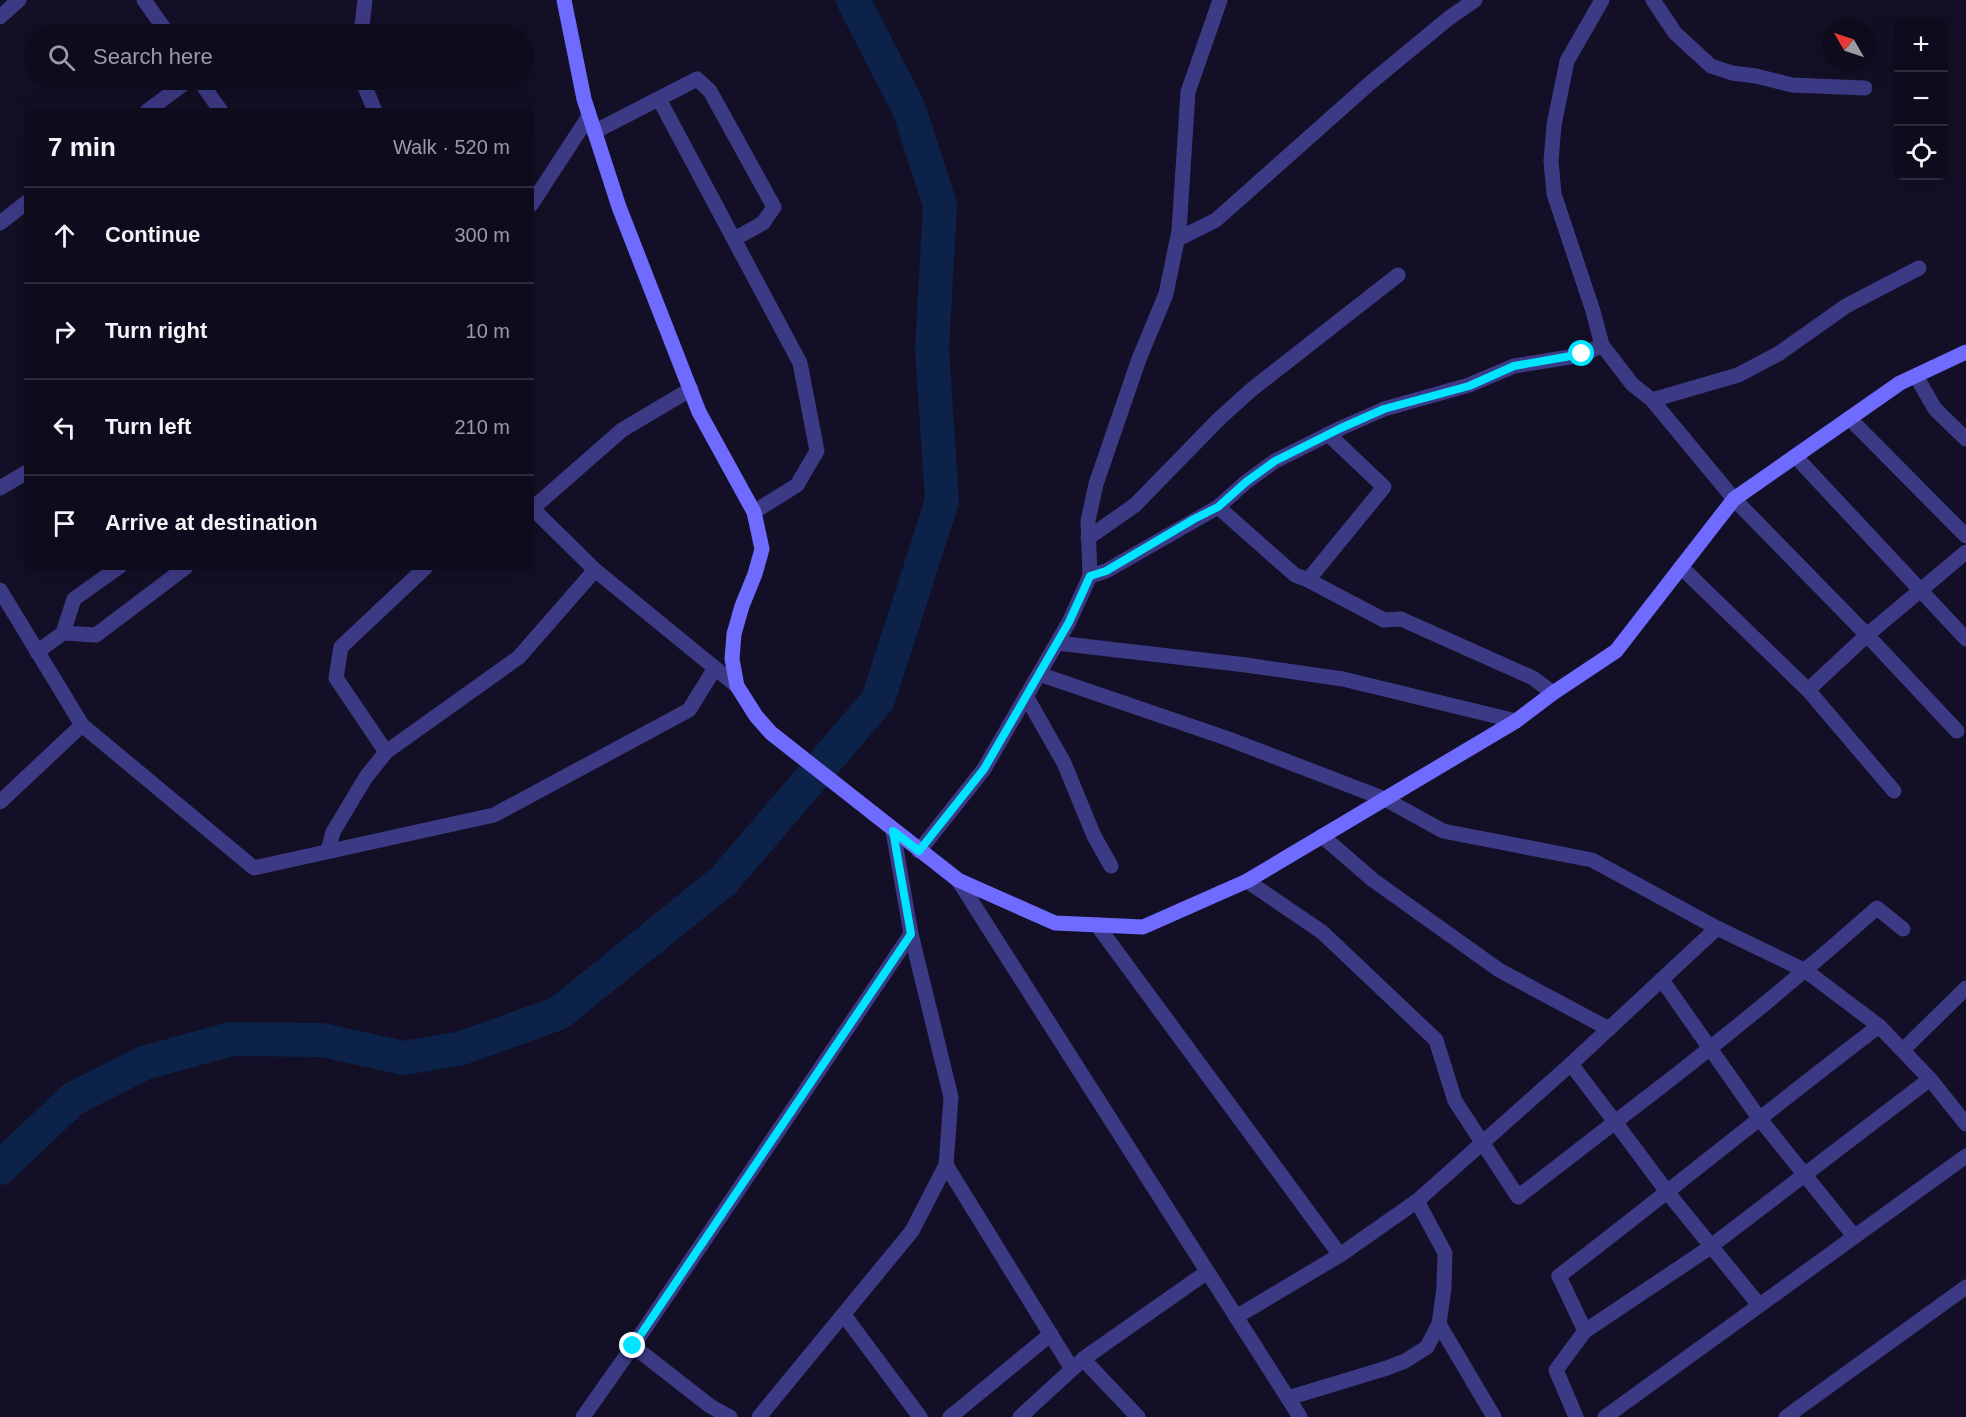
<!DOCTYPE html>
<html lang="en">
<head>
<meta charset="utf-8">
<style>
	:root { --surface:#0e0b1c; --page:#171425; --text:#f1f3f6; --muted:#9b9ba3; --line:#2e2b3b }
	body { margin:0; font-family:Helvetica,sans-serif; background:var(--page); color:var(--text) }
	.controls { position:absolute; right:18px; top:18px; display:grid; overflow:hidden; border-radius:9px; box-shadow:0 6px 24px #0002 }
	.controls button { width:54px; height:54px; display:grid; place-items:center; padding:0; border:0; border-bottom:2px solid var(--line); background:var(--surface); color:var(--text); font:30px sans-serif }
	.compass { position:absolute; left:1822px; top:18px; width:54px; height:54px; border-radius:50%; background:var(--surface); box-shadow:0 6px 24px #0002; rotate:309deg }
	.stop { position:absolute; width:18px; height:18px; margin:-14px; border:4px solid #00e5ff; border-radius:50%; background:#fff }
	.stop.end { background:#00e5ff; border-color:#fff; box-shadow:0 2px 6px #0008 }
	.list { margin:0; padding:0; list-style:none }
	h2 { display:flex; justify-content:space-between; align-items:center; height:78px; margin:0; padding:0 24px; font-size:26px }
	h2 small { font-size:20px; font-weight:400; color:var(--muted) }
	.list li { display:grid; grid-template-columns:39px 1fr auto; gap:18px; align-items:center; box-sizing:border-box; height:96px; padding:0 24px; border-top:2px solid var(--line) }
	.list b { display:block; font-size:22px; white-space:nowrap }
	.list em { font-size:20px; font-style:normal; color:var(--muted) }
	.icon { flex:none; width:33px; height:33px; fill:none; stroke:currentColor; stroke-width:2; stroke-linecap:round; stroke-linejoin:round }
	.map { position:relative; flex:none; width:1966px; height:1417px; overflow:hidden }
	.search { position:absolute; background:var(--surface); box-shadow:0 6px 24px #0002; left:24px; top:24px; width:510px; height:66px; display:flex; align-items:center; gap:15px; box-sizing:border-box; padding:0 21px; border-radius:33px; color:var(--muted); font-size:22px }
	.panel { position:absolute; background:var(--surface); box-shadow:0 6px 24px #0002; left:24px; top:108px; width:510px; height:462px; border-radius:9px }
	.map>svg:first-child { display:block }
</style>
</head>
<body>
<div class="map">
<svg width="1966" height="1417" viewBox="0 0 1966 1417">
	<rect width="100%" height="100%" fill="#130f26"/>
	<g fill="none" stroke-linecap="round" stroke-linejoin="round">
		<path stroke="#0c2248" stroke-width="34" d="M0,1168L73,1099L144,1063L231,1039L322,1040L404,1058L462,1048L559,1013L724,880L878,700L942,501L932,349L940,205L909,109L853,0"/>
		<g stroke="#3d3a85" stroke-width="15">
			<path d="M144,0L168,34"/>
			<path d="M1602,0L1567,61L1554,125L1551,161L1554,194L1593,311L1602,345L1632,384L1652,400L1734,499L1867,635L1957,731"/>
			<path d="M1653,0L1675,33L1711,66L1732,73L1756,76L1792,85L1865,88"/>
			<path d="M361,34L365,0"/>
			<path d="M199,80L221,111"/>
			<path d="M362,80L375,111"/>
			<path d="M659,99L800,363L817,451L797,485L754,512"/>
			<path d="M147,111L189,80"/>
			<path d="M594,132L697,79L710,91L774,207L763,223L734,239"/>
			<path d="M531,205L589,116"/>
			<path d="M0,223L27,202"/>
			<path d="M1178,239L1216,220L1369,84L1449,18L1475,0"/>
			<path d="M1916,376L1935,409L1966,439"/>
			<path d="M1652,400L1738,375L1778,354L1846,306L1919,268"/>
			<path d="M1849,418L1966,536"/>
			<path d="M1795,456L1966,639"/>
			<path d="M0,488L27,472"/>
			<path d="M531,507L595,570L737,686"/>
			<path d="M1218,507L1295,575L1308,580L1384,620L1401,619L1533,678L1553,693"/>
			<path d="M533,508L622,430L691,389"/>
			<path d="M1088,538L1135,505L1219,419L1251,390L1398,275"/>
			<path d="M1681,567L1808,690L1894,791"/>
			<path d="M1090,576L1106,571L1218,507L1246,482L1275,461L1341,428L1384,409L1469,385L1514,366L1582,355L1602,345"/>
			<path d="M1308,580L1384,487L1328,434"/>
			<path d="M0,590L82,725L254,868L494,815L689,710L715,668"/>
			<path d="M63,633L74,599L119,567"/>
			<path d="M1057,643L1246,665L1343,679L1516,721"/>
			<path d="M37,652L63,633L96,635L186,567"/>
			<path d="M1039,674L1226,738L1385,799L1443,831L1592,860L1717,928L1571,1064L1417,1201L1340,1255L1236,1317"/>
			<path d="M1808,690L1867,635L1966,552"/>
			<path d="M1026,696L1064,763L1094,836L1111,866"/>
			<path d="M386,752L336,678L341,647L426,567"/>
			<path d="M0,802L82,725"/>
			<path d="M1322,836L1373,880L1499,970L1609,1029"/>
			<path d="M328,851L333,832L366,777L386,752L519,657L595,570"/>
			<path d="M919,851L984,769L1069,622L1090,576L1088,521L1096,484L1139,359L1166,294L1179,231L1188,92L1220,0"/>
			<path d="M1247,881L1322,932L1436,1040L1455,1101L1518,1197L1615,1122L1571,1064"/>
			<path d="M1097,925L1340,1255"/>
			<path d="M1717,928L1806,971L1879,1026L1930,1079L1966,1124"/>
			<path d="M1662,980L1759,1118L1854,1236"/>
			<path d="M1903,1050L1966,988"/>
			<path d="M946,1165L1072,1369"/>
			<path d="M1759,1305L1668,1193L1615,1122C1705,1054 1792,983 1877,908L1903,929"/>
			<path d="M844,1315L920,1417"/>
			<path d="M1439,1324L1494,1417"/>
			<path d="M1585,1331L1559,1276C1666,1194 1771,1108 1879,1026"/>
			<path d="M633,1346L710,1406L730,1417"/>
			<path d="M1288,1398L1387,1368L1405,1361L1427,1347L1439,1324L1444,1288L1445,1253L1417,1201"/>
			<path d="M583,1417L633,1346L911,934"/>
			<path d="M759,1417L912,1231L946,1165L951,1097L911,934L893,831"/>
			<path d="M950,1417L1051,1334"/>
			<path d="M1020,1417L1080,1362"/>
			<path d="M1138,1417L1083,1359L1207,1272"/>
			<path d="M1576,1417L1556,1370L1585,1331L1706,1250L1930,1079"/>
			<path d="M1605,1417L1966,1156"/>
			<path d="M1786,1417L1966,1287"/>
		</g>
		<g stroke="#3d3a85" stroke-width="15">
			<path d="M0,17L19,0"/>
			<path d="M958,880L1300,1417"/>
		</g>
		<path stroke="#6f6bff" stroke-width="15" d="M564,0L584,99L619,207L699,412L754,512L762,549L755,574L742,606L734,634L732,659L737,686L756,716L771,733L958,880L1055,923L1143,927L1247,881L1516,721L1553,693L1616,651L1734,499L1900,383L1966,352"/>
	</g>
	<g fill="none" stroke-linecap="round" stroke-linejoin="round">
		<path stroke="#00e5ff" stroke-width="8" d="M633,1346L911,934L893,831L919,851L984,769L1069,622L1090,576L1106,571L1194,519L1218,507L1246,482L1275,461L1341,428L1384,409L1469,386L1514,366L1582,354"/>
	</g>
</svg>
<div class="controls">
<button>+</button>
<button>−</button>
<button><svg class="icon" aria-label="locate" viewBox="0 0 24 24"><circle cx="12" cy="12" r="6"/><path d="M12 2v4M12 18v4M2 12h4M18 12h4"/></svg></button>
</div>
<svg class="compass" viewBox="-18 -18 36 36"><path d="M0-13l5 13h-10z" fill="#e53935"/><path d="M0 13l5-13h-10z" fill="#9b9ba3"/></svg>
<div class="stop" style="left:1582px;top:354px"></div>
<div class="stop end" style="left:633px;top:1346px"></div>
<div class="search"><svg class="icon" aria-label="search" viewBox="0 0 24 24"><circle cx="10" cy="10" r="6"/><path d="M15 15l6 6"/></svg>Search here</div>
<section class="panel">
<h2>7 min<small>Walk · 520 m</small></h2>
<ul class="list">
<li><svg class="icon" aria-label="ahead" viewBox="0 0 24 24"><path d="M12 20V5M6 11l6-6 6 6"/></svg><div><b>Continue</b></div><em>300 m</em></li>
<li><svg class="icon" aria-label="right" viewBox="0 0 24 24"><path d="M7 20v-9h11M14 6l5 5-5 5"/></svg><div><b>Turn right</b></div><em>10 m</em></li>
<li><svg class="icon" aria-label="left" viewBox="0 0 24 24"><path d="M17 20v-9H6M10 6l-5 5 5 5"/></svg><div><b>Turn left</b></div><em>210 m</em></li>
<li><svg class="icon" aria-label="arrive" viewBox="0 0 24 24"><path d="M6 21V4h12l-3 4 3 4H6"/></svg><div><b>Arrive at destination</b></div></li>
</ul>
</section>
</div>
</body>
</html>
